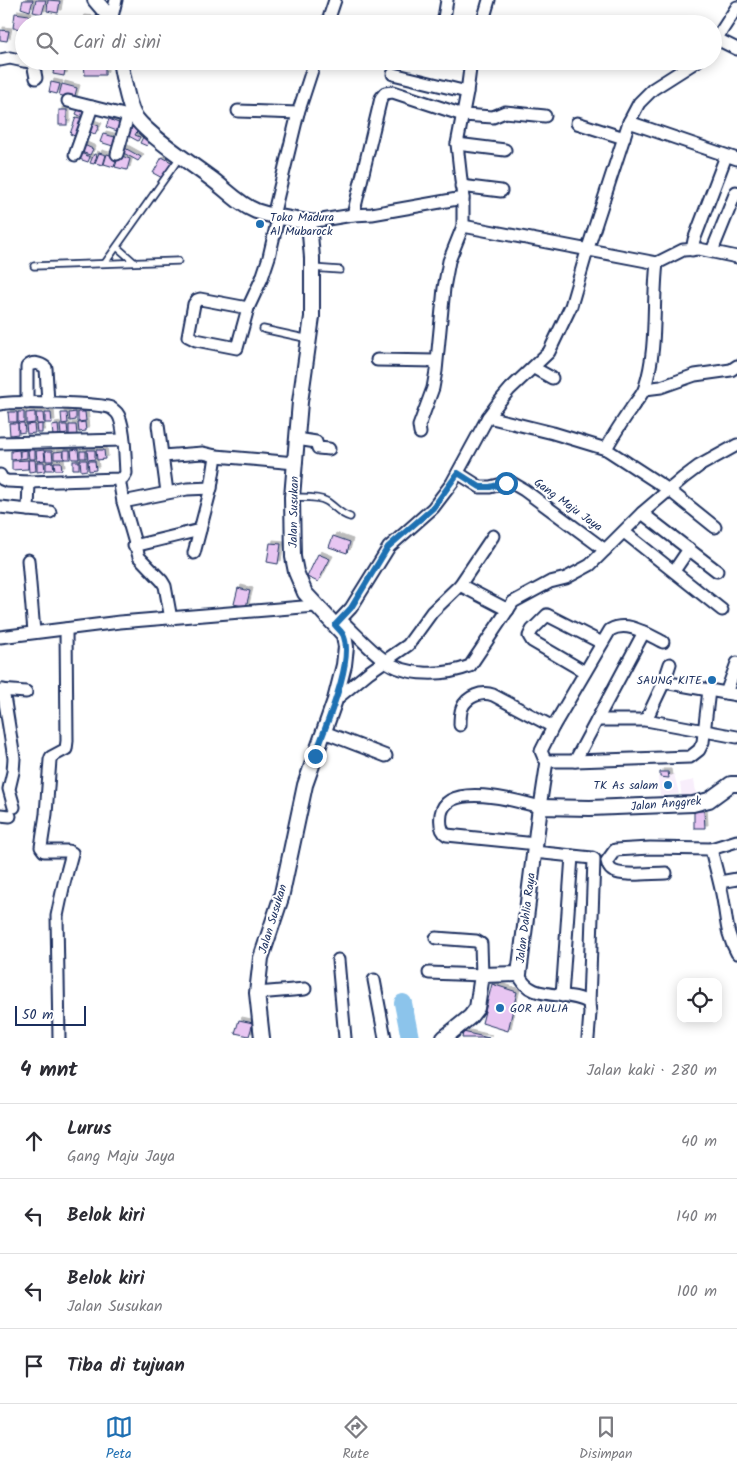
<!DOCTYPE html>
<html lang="id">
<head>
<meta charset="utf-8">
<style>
	:root { --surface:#fff; --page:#f2f2f3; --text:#2b2b33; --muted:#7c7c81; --line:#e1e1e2; --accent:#1f6fb2 }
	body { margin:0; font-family:Kalam,sans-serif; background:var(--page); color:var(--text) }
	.controls { position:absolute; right:15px; bottom:15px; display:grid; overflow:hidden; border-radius:10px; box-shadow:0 2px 12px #0003 }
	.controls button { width:45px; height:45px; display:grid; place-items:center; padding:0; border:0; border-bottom:1px solid var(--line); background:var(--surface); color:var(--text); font:25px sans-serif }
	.scale { position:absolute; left:15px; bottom:12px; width:71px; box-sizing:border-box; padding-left:5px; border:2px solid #1b2f5e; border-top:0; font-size:14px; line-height:18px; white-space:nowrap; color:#1b2f5e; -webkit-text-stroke:4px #fff; paint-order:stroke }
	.stop { position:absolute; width:15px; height:15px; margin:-11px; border:4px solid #1f6fb2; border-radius:50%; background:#fff }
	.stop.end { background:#1f6fb2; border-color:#fff; box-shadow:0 1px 5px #0008 }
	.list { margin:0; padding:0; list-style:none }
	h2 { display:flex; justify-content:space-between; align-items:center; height:65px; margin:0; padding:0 20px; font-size:21px }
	h2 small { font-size:16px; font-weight:400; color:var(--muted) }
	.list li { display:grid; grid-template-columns:32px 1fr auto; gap:15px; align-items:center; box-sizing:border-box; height:75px; padding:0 20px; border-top:1px solid var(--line) }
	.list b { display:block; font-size:19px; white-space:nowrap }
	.list p { margin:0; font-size:16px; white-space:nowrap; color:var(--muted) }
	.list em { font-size:16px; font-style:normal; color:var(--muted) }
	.icon { flex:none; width:28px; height:28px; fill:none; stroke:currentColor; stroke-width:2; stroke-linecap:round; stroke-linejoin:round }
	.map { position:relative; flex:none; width:737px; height:1038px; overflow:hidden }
	.search { position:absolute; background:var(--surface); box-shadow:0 2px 12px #0003; left:15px; right:15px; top:15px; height:55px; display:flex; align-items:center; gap:12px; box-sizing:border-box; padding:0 18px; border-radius:28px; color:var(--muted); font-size:19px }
	.sheet { height:365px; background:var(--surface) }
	nav { display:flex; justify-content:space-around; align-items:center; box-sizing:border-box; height:70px; border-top:1px solid var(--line); background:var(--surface); font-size:14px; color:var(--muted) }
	nav a { display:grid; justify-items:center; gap:2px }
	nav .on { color:var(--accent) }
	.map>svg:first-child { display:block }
</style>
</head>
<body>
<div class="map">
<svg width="737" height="1038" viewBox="0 0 737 1038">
	<defs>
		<filter id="shadow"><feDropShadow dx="3" dy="-3" stdDeviation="0" flood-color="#0004"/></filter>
	</defs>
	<rect width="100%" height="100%" fill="#fff"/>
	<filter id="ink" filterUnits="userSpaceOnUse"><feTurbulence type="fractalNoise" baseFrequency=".02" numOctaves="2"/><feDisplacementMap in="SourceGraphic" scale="10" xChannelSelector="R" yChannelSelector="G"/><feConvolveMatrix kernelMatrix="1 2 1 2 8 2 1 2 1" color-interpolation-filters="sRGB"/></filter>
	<g filter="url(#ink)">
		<g fill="#f8eefb">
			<path d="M674,774L679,794L660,796L658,777Z"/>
			<path d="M694,780L697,798L682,799L680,783Z"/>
		</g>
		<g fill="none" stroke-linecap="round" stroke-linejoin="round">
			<path stroke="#8cc4eb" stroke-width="18" d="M403,1003L410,1038"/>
		</g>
		<g fill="#e8c6f2" stroke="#1b2f5e" filter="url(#shadow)">
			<path d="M23,0H33L30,11L21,8Z"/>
			<path d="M36,0H46L42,14L33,12Z"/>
			<path d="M48,0L60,1L58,13L47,11Z"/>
			<path d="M15,13L29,15L28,24H24V29L13,28Z"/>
			<path d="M81,18L97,19L96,24H81Z"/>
			<path d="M0,30L9,31L7,41L0,40Z"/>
			<path d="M55,62L66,64L64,76L53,74Z"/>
			<path d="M84,62H105V75H85Z"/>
			<path d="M51,82L60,84L57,94L49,92Z"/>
			<path d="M62,84L77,88L74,99L59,95Z"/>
			<path d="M80,105L89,110L84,118L76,114Z"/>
			<rect x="59" y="110" width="8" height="15"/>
			<path d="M76,117L83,119L77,137L70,134Z"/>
			<path d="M109,119L123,125L120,132L106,127Z"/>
			<path d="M91,123L99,126L95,134L87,131Z"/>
			<path d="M130,126L138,130L135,135L140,137L138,141L125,134Z"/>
			<path d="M145,133L151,136L147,146L140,143Z"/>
			<path d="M103,134L119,138L116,147L100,142Z"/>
			<path d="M84,145L93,149L90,155L81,152Z"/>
			<path d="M123,147L141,157L138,161L120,151Z"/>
			<path d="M81,153L90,157L88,162L79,159Z"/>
			<path d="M99,153L106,155L103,165L95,163Z"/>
			<path d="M94,154L97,155L94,164L90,163Z"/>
			<path d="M107,154L117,157L114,167L104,164Z"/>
			<path d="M119,155L130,159L127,170L115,167Z"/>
			<path d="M162,157L173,163L164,179L153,173Z"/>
			<path d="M8,412H17V422H9Z"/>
			<path d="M18,412H24V422L18,423Z"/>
			<path d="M35,412V423L26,424V413Z"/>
			<path d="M76,412V420L70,421L69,413Z"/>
			<path d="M78,412H85L86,421L78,422Z"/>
			<path d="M36,413H43L44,424H37Z"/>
			<path d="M45,413H51L52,423H45Z"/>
			<path d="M61,413H67L68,423L62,424Z"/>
			<path d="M85,422L86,431L79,432L78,423Z"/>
			<path d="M9,423H18V434L10,435Z"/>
			<path d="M18,423H24L25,432L19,433Z"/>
			<path d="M34,424L35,433L27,434L26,425Z"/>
			<path d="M42,424V433H37L36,425Z"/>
			<path d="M58,425L59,435L53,436L52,426Z"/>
			<path d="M60,425H67L68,434L61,435Z"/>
			<path d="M69,425H76L77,435H69Z"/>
			<path d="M78,449L79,459H72L71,450Z"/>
			<path d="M19,450L20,459L11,460V451Z"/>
			<path d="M27,450V458L20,459V451Z"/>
			<path d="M28,450H35V459H29Z"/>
			<path d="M44,450L45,460L37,461L36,451Z"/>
			<rect x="64" y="450" width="6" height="9"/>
			<path d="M87,450H95V459L88,460Z"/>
			<path d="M96,450H104L105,459L97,460Z"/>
			<path d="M45,451H52L53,461H46Z"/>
			<path d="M63,451L64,459H54V452Z"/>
			<rect x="80" y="451" width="6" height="7"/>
			<path d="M28,460H35L36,471L29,472Z"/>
			<path d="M28,460V469L12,470V461Z"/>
			<path d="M80,460H87V470L81,471Z"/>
			<rect x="73" y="461" width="6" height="8"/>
			<path d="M88,461H95L96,470L89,471Z"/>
			<path d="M37,462H44L45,471L37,472Z"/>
			<path d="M53,462L54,470H46V463Z"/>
			<path d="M54,462H61L62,470H55Z"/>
			<path d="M333,536L350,542L347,553L329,547Z"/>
			<path d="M270,543L281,544L278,564L267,562Z"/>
			<path d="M318,554L330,559L318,582L307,577Z"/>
			<path d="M238,588L250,591L246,607L234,604Z"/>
			<path d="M660,772H668L669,778L660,777Z"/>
			<path d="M694,811H704L705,828H694Z"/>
			<path d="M492,984L517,992L508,1031L482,1023Z"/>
			<path d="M239,1020L253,1023L249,1036L235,1033Z"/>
			<path d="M463,1032L489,1038H462Z"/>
		</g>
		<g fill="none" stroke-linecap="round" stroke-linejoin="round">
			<defs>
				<g id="service">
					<path d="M117,247L134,262"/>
					<path d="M105,263L180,157"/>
					<path d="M34,266L178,261"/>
					<path d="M312,268L340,270"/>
					<path d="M263,329L309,339"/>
					<path d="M292,497C302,498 317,496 326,501C335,506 339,514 350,517"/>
				</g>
				<g id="minor">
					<path d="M111,21L116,0"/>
					<path d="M327,24L335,0"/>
					<path d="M443,24L447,0"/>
					<path d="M482,24L489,0"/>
					<path d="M717,39L737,49"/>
					<path d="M713,44L737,7"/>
					<path d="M0,60L10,58L24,61"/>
					<path d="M25,61L33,63L36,78"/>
					<path d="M457,61L471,63"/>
					<path d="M393,74L467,92"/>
					<path d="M68,101L128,116L133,115"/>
					<path d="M238,111L298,113"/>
					<path d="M629,122L737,159"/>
					<path d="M577,123L624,138"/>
					<path d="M457,144L505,150"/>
					<path d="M117,154L128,116"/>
					<path d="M75,155L92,107"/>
					<path d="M461,186L501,191"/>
					<path d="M353,215L381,98L385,93L393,92L463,115L493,117L505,112L545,116"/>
					<path d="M273,216L298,113L315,61"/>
					<path d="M309,222L353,215L372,214L463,198"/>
					<path d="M463,226L657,263L683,250L699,249L737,257"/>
					<path d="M692,250L694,240L726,156"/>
					<path d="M712,251L736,192"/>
					<path d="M248,308L200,299L197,300L194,304L188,336L196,340L237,348L248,308L262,278L269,257L278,218"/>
					<path d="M377,360L436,361"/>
					<path d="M534,368L552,378"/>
					<path d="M645,389L661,387L695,375L731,370L737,366"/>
					<path d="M27,403V367C33,361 40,363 46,368L48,403"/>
					<path d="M0,404C12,401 101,403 111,408C113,409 115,411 117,413C125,422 125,460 126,473L123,478L119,479L29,482L7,481L2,479L0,475"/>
					<path d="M488,417L553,433L606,449L669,490L715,527"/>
					<path d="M158,425L167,492"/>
					<path d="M420,433L419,426L433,388L436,371L444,288L449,261L463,226V198L457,144L467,92L471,61"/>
					<path d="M297,439L316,442L318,448L329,449"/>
					<path d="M0,443L123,440"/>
					<path d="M606,449C613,435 622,422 631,409C635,402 643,395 645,387C658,347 652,304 657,263"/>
					<path d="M162,456L203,453L216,456L211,488L194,553"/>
					<path d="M216,456L295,463"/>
					<path d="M458,473L480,487H490L506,483H512L524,490L605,550"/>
					<path d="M119,479L123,502L139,557L162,581L165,586L171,619"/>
					<path d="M29,482L28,510L50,512"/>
					<path d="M123,502L187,489L211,488"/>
					<path d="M0,507L28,510"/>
					<path d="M642,513L717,571"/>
					<path d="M624,532L722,610"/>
					<path d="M134,546L200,530"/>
					<path d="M28,560L34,632"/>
					<path d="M674,571L689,549"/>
					<path d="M460,585L508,610"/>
					<path d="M341,620C355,633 368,648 384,660C406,677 445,676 470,666L513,602L550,582L566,578L590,565L642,513L683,478L699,466L737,445"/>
					<path d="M335,625L351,608L389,547L433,508L452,483L488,417L499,402L510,389L549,352L571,306L587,251L629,122L639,103L653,89L697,61"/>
					<path d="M0,637L120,622L315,606"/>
					<path d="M663,642C646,634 628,620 610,630L553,727L541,751L544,758L547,761H575L690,757L699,750L703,742L709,690"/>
					<path d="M585,672L532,641L529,636L532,630L547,615L602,643"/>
					<path d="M664,682L737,695"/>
					<path d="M0,690L26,692"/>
					<path d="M3,690L14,758L13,772L9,789L14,807"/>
					<path d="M726,693L737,663"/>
					<path d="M335,700L369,672L408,645L432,612L460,585L493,536"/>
					<path d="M597,720H646L737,737"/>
					<path d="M646,720L664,682L670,664"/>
					<path d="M460,725C460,720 460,713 462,708C467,696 482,691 493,695L553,727"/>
					<path d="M324,732L386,756"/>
					<path d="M575,761L644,632"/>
					<path d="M0,815L10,816"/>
					<path d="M536,844L447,835C440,831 440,822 441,814C447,781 518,801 540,807L547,761"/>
					<path d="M711,849C715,866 720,882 723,899C727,920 726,934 737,953"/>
					<path d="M534,852L592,858L594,859L589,1003"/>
					<path d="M666,873C652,873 624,877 613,871C609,869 608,865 607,861L615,850L650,848L711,849L737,841"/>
					<path d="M720,882L737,879"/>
					<path d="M338,960L345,1038"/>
					<path d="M429,973L482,975L481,944L476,941L436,938"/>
					<path d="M519,974C528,1003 569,989 589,1003L590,1013L588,1038"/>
					<path d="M374,980L385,1038"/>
					<path d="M257,993L305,989"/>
					<path d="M562,996L572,856"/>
					<path d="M59,1038L57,916L64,883L72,853L68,851H44L41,847L46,814L50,760L51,757L66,749L67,741L66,629"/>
				</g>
				<g id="tertiary">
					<path d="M95,0L107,14L112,24"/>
					<path d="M120,61C123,77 127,100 133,113C141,131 192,164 209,177C225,188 238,204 256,211C273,217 291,219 309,222L312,258V317L300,402L292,497L293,557L296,572L305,593L344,635L346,647L344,665L335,700L305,785L281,898L261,958L257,993L262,1038"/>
					<path d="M444,1038L470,1017L477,1008L482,975L519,974L540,807L590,808L693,804L709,800L731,784H737"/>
				</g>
			</defs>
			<use href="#service" stroke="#1b2f5e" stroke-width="9"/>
			<use href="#minor" stroke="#1b2f5e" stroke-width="15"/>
			<use href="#tertiary" stroke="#1b2f5e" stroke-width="18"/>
			<use href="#service" stroke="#fff" stroke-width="5.5"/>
			<use href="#minor" stroke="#fff" stroke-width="11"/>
			<use href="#tertiary" stroke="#fff" stroke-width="14"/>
		</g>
	</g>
	<g fill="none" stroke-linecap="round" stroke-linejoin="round" filter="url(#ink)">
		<path stroke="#1f6fb2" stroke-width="6" d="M315,756C324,729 354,663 344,637C343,632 338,629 335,625L351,608L388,547L433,508L458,473L480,487H490L506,483"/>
	</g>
	<g fill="#1f6fb2" stroke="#fff" stroke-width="2">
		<circle cx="260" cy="224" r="5"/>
		<circle cx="712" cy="680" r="5"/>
		<circle cx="668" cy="785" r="5"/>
		<circle cx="500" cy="1008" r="5"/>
	</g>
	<g text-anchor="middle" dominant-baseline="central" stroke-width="4" stroke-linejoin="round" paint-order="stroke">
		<g font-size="12" fill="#1b2f5e" stroke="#fff" text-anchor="start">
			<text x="270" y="217">Toko Madura<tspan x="270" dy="14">Al Mubarock</tspan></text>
			<text x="702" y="680" text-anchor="end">SAUNG KITE</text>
			<text x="658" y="785" text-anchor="end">TK As salam</text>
			<text x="510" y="1008">GOR AULIA</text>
		</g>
		<g font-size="12" fill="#1b2f5e" stroke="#fff">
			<text transform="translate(568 505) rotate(36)">Gang Maju Jaya</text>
			<text transform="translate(294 512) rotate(-89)">Jalan Susukan</text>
			<text transform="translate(666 804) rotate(-5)">Jalan Anggrek</text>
			<text transform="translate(526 918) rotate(-83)">Jalan Dahlia Raya</text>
			<text transform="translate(273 919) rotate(-73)">Jalan Susukan</text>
		</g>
	</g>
</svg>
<div class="controls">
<button><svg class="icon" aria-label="locate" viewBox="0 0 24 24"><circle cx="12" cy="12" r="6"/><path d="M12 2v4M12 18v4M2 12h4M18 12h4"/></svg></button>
</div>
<div class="scale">50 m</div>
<div class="stop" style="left:506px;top:483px"></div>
<div class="stop end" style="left:315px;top:756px"></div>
<div class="search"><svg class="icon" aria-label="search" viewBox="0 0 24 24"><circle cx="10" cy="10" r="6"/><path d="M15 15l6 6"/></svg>Cari di sini</div>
</div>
<section class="sheet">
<h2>4 mnt<small>Jalan kaki · 280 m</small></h2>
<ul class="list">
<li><svg class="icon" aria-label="ahead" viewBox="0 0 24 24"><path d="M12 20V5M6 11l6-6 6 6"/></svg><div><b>Lurus</b><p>Gang Maju Jaya</p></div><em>40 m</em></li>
<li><svg class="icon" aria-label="left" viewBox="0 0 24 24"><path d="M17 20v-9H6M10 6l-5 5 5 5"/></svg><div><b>Belok kiri</b></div><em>140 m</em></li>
<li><svg class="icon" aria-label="left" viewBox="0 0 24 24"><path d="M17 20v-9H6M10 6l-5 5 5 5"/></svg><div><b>Belok kiri</b><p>Jalan Susukan</p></div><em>100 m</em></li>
<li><svg class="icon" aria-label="arrive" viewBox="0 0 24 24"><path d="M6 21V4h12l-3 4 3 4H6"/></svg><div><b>Tiba di tujuan</b></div></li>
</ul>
</section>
<nav>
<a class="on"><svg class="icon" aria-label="map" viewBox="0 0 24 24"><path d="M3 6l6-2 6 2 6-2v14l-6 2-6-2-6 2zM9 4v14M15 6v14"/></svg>Peta</a>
<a><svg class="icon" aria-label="directions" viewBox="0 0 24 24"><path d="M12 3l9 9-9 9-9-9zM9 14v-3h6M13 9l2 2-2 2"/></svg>Rute</a>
<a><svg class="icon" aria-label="saved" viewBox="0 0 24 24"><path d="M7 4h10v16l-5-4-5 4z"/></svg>Disimpan</a>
</nav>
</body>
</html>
